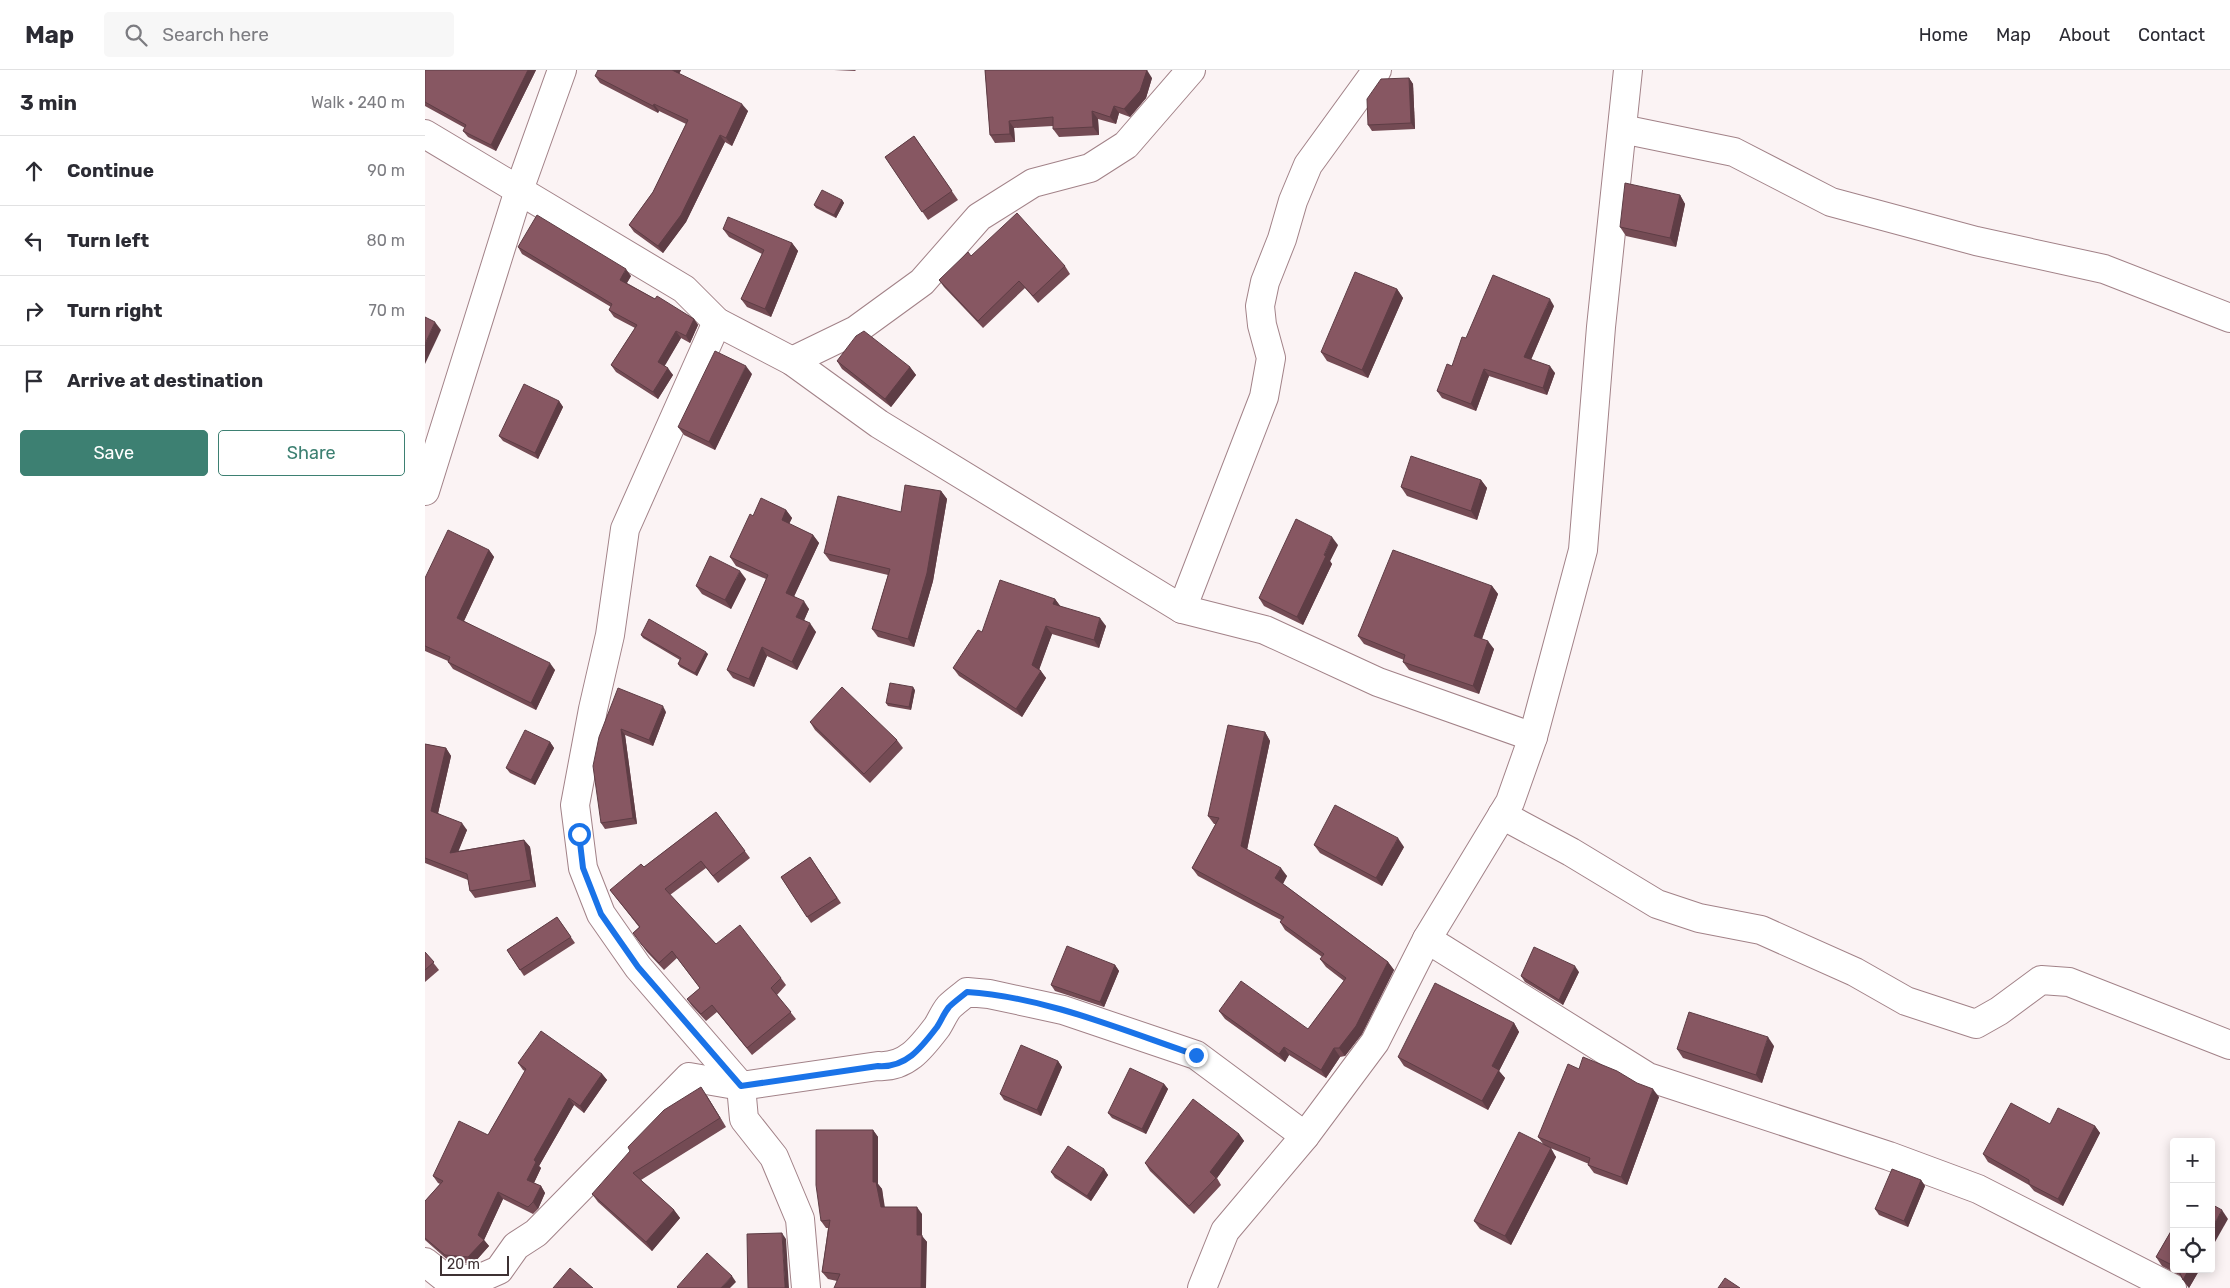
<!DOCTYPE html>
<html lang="en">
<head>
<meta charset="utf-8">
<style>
	:root { --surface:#fff; --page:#f7f7f7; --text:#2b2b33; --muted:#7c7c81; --line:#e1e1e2; --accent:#3d8072 }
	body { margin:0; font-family:Rubik,sans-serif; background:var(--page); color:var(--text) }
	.controls { position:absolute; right:15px; bottom:15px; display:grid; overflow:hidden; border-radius:5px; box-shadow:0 2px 12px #0003 }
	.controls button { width:45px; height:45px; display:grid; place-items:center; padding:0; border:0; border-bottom:1px solid var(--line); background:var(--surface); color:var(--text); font:25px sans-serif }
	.scale { position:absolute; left:15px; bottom:12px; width:69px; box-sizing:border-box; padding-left:5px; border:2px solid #3e3133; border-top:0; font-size:14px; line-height:18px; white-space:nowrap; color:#3e3133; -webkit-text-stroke:4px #fff; paint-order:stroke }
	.stop { position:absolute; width:15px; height:15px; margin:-11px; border:4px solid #1a73e8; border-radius:50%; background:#fff }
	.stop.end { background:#1a73e8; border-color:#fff; box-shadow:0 1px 5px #0008 }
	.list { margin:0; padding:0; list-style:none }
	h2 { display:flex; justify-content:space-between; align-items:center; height:65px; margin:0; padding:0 20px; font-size:21px }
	h2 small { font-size:16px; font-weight:400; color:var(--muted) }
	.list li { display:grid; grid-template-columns:32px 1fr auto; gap:15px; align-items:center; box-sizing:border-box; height:70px; padding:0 20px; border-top:1px solid var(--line) }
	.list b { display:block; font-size:19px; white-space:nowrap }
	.list em { font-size:16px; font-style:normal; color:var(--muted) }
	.actions { display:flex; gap:10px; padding:15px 20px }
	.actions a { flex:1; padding:11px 0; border:1px solid var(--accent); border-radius:5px; text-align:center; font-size:18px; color:var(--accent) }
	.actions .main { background:var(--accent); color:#fff }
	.icon { flex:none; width:28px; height:28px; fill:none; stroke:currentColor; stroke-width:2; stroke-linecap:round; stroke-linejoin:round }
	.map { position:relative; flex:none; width:1805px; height:1218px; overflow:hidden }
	header { display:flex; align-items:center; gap:30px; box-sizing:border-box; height:70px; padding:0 25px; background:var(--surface); border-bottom:1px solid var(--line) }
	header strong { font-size:24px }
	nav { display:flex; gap:28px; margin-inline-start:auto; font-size:18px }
	.search { width:350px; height:45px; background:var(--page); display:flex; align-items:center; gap:12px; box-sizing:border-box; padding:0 18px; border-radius:5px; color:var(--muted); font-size:19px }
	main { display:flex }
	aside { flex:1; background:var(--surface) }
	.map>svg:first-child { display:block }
</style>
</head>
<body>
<header>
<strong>Map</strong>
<div class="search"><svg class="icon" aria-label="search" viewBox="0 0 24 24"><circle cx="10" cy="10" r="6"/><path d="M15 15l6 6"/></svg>Search here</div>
<nav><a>Home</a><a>Map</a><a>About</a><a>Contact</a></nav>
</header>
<main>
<aside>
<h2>3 min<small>Walk · 240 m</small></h2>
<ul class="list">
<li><svg class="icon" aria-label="ahead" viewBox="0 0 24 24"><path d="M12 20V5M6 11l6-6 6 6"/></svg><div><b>Continue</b></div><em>90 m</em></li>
<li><svg class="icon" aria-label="left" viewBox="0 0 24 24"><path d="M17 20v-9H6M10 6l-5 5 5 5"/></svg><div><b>Turn left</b></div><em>80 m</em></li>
<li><svg class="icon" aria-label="right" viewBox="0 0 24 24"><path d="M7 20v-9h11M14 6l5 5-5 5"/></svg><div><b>Turn right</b></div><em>70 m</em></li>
<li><svg class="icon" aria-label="arrive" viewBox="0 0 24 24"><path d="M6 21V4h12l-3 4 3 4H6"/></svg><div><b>Arrive at destination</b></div></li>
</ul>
<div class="actions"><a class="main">Save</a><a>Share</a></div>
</aside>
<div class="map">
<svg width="1805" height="1218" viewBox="0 0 1805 1218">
	<rect width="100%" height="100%" fill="#fbf3f4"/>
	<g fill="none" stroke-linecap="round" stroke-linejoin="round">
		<defs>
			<g id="minor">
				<path d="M1197,59L1309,82L1406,132L1551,171L1679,199L1805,248"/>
				<path d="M0,64L259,219L292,252L367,291L454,354L757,539L840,560L953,612L1108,667"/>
				<path d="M292,252L200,459L185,565L168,639L150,735L158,798L176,844L213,897L316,1016L319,1049L349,1087L375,1149L381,1218"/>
				<path d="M367,291L431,260L497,212L554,147L608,113L665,98L701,75L766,0"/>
				<path d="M0,421L94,120L137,0"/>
				<path d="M757,539L839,327L846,288L837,255L835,236L840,212L857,169L868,131L883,95L952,0"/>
				<path d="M1077,745L1146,782L1232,834L1274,848L1336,860L1430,902L1481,931L1551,954L1574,941L1616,910L1644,912L1805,975"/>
				<path d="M1002,869L1223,1007L1464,1086L1553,1119L1747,1218"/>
				<path d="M0,1192L19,1207L51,1210L74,1200L91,1176L111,1163L264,1007L316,1016L453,996C481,998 496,978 512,957C516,951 519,943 524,937C529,932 536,927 542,922L564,924L638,940L771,985L880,1066"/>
				<path d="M777,1218L800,1161L880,1066L950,972L1002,869L1085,732L1108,667L1158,480L1176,257L1203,0"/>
			</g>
		</defs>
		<use href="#minor" stroke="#a28288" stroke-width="30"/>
		<use href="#minor" stroke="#fff" stroke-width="28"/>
	</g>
	<g fill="#744b54">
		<path d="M0,0H111L71,81L43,67L38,61L40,58L0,36Z"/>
		<path d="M256,0L254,4L323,41L307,76L300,72L261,152L238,183L209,162L204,155L228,122L261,54L234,41L233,43L175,13L170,6Z"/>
		<path d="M409,0H431L430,1Z"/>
		<path d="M560,0L727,8L721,28L705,47L694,43L691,54L673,49L674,65L634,67L628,59V56L589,58L590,72L570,73L565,65Z"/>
		<path d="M984,8L988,14L990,59L947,61L943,55Z"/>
		<path d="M489,66L533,130L503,150L460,87Z"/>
		<path d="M1255,125L1260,134L1251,177L1201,166L1195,157Z"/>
		<path d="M417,130L419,133L411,148L391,138L389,135Z"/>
		<path d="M298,159L367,173L373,181L346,247L322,237L316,229L337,184L304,167Z"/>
		<path d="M93,177L206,206L202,213L230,229L269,249L273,255L265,273L256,268L239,296L248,305L233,329L191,302L186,295L210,258L189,247L184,240L186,237L97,184Z"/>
		<path d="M546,186L640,196L645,204L613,233L600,218L558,258L519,217L514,210Z"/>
		<path d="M972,219L978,228L943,308L902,291L896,282Z"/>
		<path d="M1129,236L1106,290L1130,303L1122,325L1064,306L1051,341L1017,328L1012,321L1027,296L1041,268Z"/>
		<path d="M412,291L485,297L491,305L466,337L417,299Z"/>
		<path d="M327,304L290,380L259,365L253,357Z"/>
		<path d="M134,331L138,337L113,389L78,371L74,366Z"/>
		<path d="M1056,410L1062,418L1052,450L982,426L976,417Z"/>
		<path d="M516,421L522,429L508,511L489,577L453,567L447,559L463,505L405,491L399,483Z"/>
		<path d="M361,440L367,448L364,454L388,465L394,473L369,526L384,539L379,550L391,562L372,600L342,586L329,617L308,608L302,600L341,509L311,496L305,487L328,446Z"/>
		<path d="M913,475L905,491L907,494L878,555L839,536L834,528Z"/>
		<path d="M64,480L69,487L39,551L130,600L111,640L28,599L23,592V591L0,581V508Z"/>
		<path d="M321,509L306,539L277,524L271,516Z"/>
		<path d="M1067,516L1073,524L1057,569L1069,579L1054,624L984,600L978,592L979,590L939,574L933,566Z"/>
		<path d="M630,529L635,536L681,556L674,578L627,564L614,599L621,608L597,647L534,606L528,598L557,562Z"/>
		<path d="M216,565L283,584L272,606L255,597L253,594L255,590L218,568Z"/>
		<path d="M490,620L486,640L463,636L461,633Z"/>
		<path d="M241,642L228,676L200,665L212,754L180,759L176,753L174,667Z"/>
		<path d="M385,652L472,670L478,678L445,713L390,660Z"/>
		<path d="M840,662L845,671L822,780L862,806L858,814L963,892L969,900L937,964L920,986L915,987L901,1008L864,985L860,992L800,949L794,941L883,959L919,911L901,897L895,889L897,887L860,860L855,852L856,850L773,806L767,798L791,754H789L783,746Z"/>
		<path d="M125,672L129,678L110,715L85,703L81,698Z"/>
		<path d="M0,674L21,678L26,686L13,743L42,760L33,781L99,770L105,777L111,817L50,828L45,821L43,810L0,793Z"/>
		<path d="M291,742L325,788L293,813L281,798L245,825L291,874L356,908L361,915L352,925L371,949L327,985L292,942L281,951L267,936L262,929L275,918L252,888L239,900L222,882L208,863L214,857L185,820L219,797Z"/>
		<path d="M889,775L979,777L957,816L895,783Z"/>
		<path d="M385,787L416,833L386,853L356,807Z"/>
		<path d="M132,847L150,873L99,906L82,880Z"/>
		<path d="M0,882L14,900L0,912Z"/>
		<path d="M690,895L694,901L679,937L630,921L626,915Z"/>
		<path d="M1154,902L1138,935L1100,912L1096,906Z"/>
		<path d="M1089,953L1094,962L1074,1001L1080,1008L1063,1040L979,996L973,987Z"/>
		<path d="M1349,976L1337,1013L1258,988L1252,979Z"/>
		<path d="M633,991L637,997L616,1046L579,1030L575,1024Z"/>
		<path d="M93,993L177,1004L182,1010L159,1043L149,1035L114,1096L116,1098L109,1113L116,1116L120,1123L113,1139L108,1144L78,1129L59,1170L64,1176L48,1194L25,1192L0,1170V1131L15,1114L13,1113L8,1106L63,1065L100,1001L98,1000Z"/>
		<path d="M1154,999L1234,1027L1202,1115L1169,1103L1163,1095L1164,1094L1123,1077L1131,1087L1086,1175L1055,1159L1049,1151L1119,1075L1113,1067Z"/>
		<path d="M739,1014L743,1019L721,1064L687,1048L683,1043Z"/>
		<path d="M282,1026L301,1057L216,1110L249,1140L255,1148L227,1181L173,1132L167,1124Z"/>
		<path d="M1625,1054L1670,1056L1675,1063L1638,1136L1609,1121L1604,1115L1563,1092L1558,1084Z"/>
		<path d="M448,1060L453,1067V1114L457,1119L459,1137L497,1144V1166L502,1172L412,1211L403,1209L397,1202L403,1158H401L396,1151Z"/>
		<path d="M814,1064L819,1071L792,1108L796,1115L769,1144L725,1101L720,1093Z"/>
		<path d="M679,1099L683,1105L666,1131L630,1108L626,1102Z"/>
		<path d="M1496,1110L1500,1116L1483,1157L1454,1145L1450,1139Z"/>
		<path d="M1749,1156V1199H1775L1764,1218L1758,1210L1756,1206L1737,1196L1731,1187Z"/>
	</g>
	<g fill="#5e3d45">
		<path d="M103,0H111L71,81L66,75Z"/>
		<path d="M247,0H256L252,8Z"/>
		<path d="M722,0L727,8L721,28L705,47L699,39Z"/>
		<path d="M984,8L988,14L990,59L986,53Z"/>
		<path d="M229,34L234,41L233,43L228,36Z"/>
		<path d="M317,34L323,41L307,76L301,68Z"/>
		<path d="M689,36L694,43L691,54L685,47Z"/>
		<path d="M667,41L673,49L674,65L668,57Z"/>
		<path d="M584,51L589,58L590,72L585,64Z"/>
		<path d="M295,65L300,72L261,152L238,183L233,176Z"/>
		<path d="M1255,125L1260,134L1251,177L1245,168Z"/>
		<path d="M417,130L419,133L411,148L409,145Z"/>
		<path d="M367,173L373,181L346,247L340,239Z"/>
		<path d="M201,199L206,206L200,216L195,210Z"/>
		<path d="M972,219L978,228L943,308L937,300Z"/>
		<path d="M1125,229L1129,236L1104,294L1099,287Z"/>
		<path d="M269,249L273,255L265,273L261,266Z"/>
		<path d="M10,252L16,260L0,294V274Z"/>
		<path d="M251,261L256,268L238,299L233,292Z"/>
		<path d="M321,296L327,304L290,380L284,372Z"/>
		<path d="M1125,296L1130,303L1122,325L1118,318Z"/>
		<path d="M485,297L491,305L466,337L460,329Z"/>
		<path d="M243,298L248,305L233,329L228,322Z"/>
		<path d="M1059,299L1064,306L1051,341L1046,334Z"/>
		<path d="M134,331L138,337L113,389L110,383Z"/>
		<path d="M1056,410L1062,418L1052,450L1046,441Z"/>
		<path d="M516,421L522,429L508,511L489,577L483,569Z"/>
		<path d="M361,440L367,448L362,458L357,450Z"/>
		<path d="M388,465L394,473L367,531L361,523Z"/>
		<path d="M907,467L913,475L905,491L907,494L878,555L872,547Z"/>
		<path d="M64,480L69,487L37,555L32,548Z"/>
		<path d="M315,501L321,509L306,539L300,530Z"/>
		<path d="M1067,516L1073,524L1055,574L1049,566Z"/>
		<path d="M630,529L636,537L628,534Z"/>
		<path d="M379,531L384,539L377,555L371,547Z"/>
		<path d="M675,548L681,556L674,578L669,570Z"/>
		<path d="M385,553L391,562L372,600L367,592Z"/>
		<path d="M621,556L627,564L613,603L607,595Z"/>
		<path d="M1063,571L1069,579L1054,624L1048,616Z"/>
		<path d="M337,577L342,586L329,617L324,609Z"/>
		<path d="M281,582L283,584L272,606L270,603Z"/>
		<path d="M125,593L130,600L111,640L106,633Z"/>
		<path d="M616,601L621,608L597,647L591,639Z"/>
		<path d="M488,617L490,620L486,640L484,637Z"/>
		<path d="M238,636L241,642L228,676L224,670Z"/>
		<path d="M196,659L200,665L212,754L208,748Z"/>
		<path d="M840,662L845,671L821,784L816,776Z"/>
		<path d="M125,672L129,678L110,715L106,710Z"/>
		<path d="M21,678L26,686L12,748L6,741Z"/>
		<path d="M37,753L42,760L30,790L25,783Z"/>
		<path d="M973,768L979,777L957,816L951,808Z"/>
		<path d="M99,770L105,777L111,817L106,810Z"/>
		<path d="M856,798L862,806L856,817L850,808Z"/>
		<path d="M963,892L969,900L937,964L920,986L914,978Z"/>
		<path d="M690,895L694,901L679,937L675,932Z"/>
		<path d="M1150,896L1154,902L1138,935L1134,930Z"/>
		<path d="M1089,953L1094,962L1074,1001L1080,1008L1063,1040L1057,1031L1067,996Z"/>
		<path d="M1343,967L1349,976L1337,1013L1331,1005Z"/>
		<path d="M859,977L864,985L860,992L854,984Z"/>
		<path d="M909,978L915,987L901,1008L896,1000Z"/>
		<path d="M633,991L637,997L616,1046L612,1040Z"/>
		<path d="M177,1004L182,1010L159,1043L155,1036Z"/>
		<path d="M739,1014L743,1019L721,1064L717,1059Z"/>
		<path d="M276,1017L282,1026L301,1057L295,1048Z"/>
		<path d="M1228,1019L1234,1027L1202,1115L1196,1107Z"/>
		<path d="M144,1028L149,1035L114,1096L116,1098L107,1117L102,1110L109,1090Z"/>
		<path d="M1670,1056L1675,1063L1638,1136L1633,1129Z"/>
		<path d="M448,1060L453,1067V1114L457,1119L461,1144L456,1137L448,1112Z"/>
		<path d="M814,1064L819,1071L792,1108L785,1102Z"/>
		<path d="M1126,1078L1131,1087L1086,1175L1080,1166Z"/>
		<path d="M679,1099L683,1105L666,1131L662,1126Z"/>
		<path d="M1496,1110L1500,1116L1483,1157L1479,1151Z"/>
		<path d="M116,1116L120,1123L113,1139L108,1132Z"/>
		<path d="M73,1122L78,1129L59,1170L64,1176L48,1194L43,1187Z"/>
		<path d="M492,1137L497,1144V1166L502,1172L501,1218H496L492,1165Z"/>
		<path d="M249,1140L255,1148L227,1181L221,1172Z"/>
		<path d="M1797,1140L1803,1149L1786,1179V1160Z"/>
		<path d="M357,1163L361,1169L364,1218H360Z"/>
		<path d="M1764,1199H1775L1764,1218L1758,1210Z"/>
		<path d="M307,1206L311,1212L305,1218H296Z"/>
	</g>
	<g fill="#875762" stroke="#5e3d45">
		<path d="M0,0H103L66,75L38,61L41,55L0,32Z"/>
		<path d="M173,0H247L317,34L301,68L295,65L256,145L233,176L204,155L228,122L263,50L229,34L228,36L170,6Z"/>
		<path d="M560,0H722L715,21L699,39L689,36L685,47L667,41L668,57L628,59V47L584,51L585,64L565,65Z"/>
		<path d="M984,8L986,53L943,55L942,29L956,9Z"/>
		<path d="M489,66L527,121L497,142L460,87Z"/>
		<path d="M1200,113L1255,125L1245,168L1195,157Z"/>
		<path d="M397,120L417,130L409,145L389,135Z"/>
		<path d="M592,143L640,196L608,226L594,211L553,251L514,210L543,182L546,186Z"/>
		<path d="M112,145L201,199L195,210L230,229L232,226L269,249L261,266L251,261L233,292L243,298L228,322L186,295L212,255L184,240L187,234L93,177Z"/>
		<path d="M303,147L367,173L340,239L316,229L339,180L298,159Z"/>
		<path d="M930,202L972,219L937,300L896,282Z"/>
		<path d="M1068,205L1125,229L1099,287L1125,296L1118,318L1059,299L1046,334L1012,321L1022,294L1027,296L1037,267L1041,268Z"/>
		<path d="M0,247L10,252L0,274Z"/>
		<path d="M439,261L485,297L460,329L412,291L431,266Z"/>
		<path d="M290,281L321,296L284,372L253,357Z"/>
		<path d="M99,314L134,331L110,383L74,366Z"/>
		<path d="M986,386L1056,410L1046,441L976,417Z"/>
		<path d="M480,415L516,421L502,503L483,569L447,559L465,499L399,483L413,426L476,442Z"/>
		<path d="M336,428L361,440L357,450L388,465L361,523L379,531L371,547L385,553L367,592L337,577L324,609L302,600L343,505L305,487L325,444L328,446Z"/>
		<path d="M871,449L907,467L899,485L901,486L872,547L834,528Z"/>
		<path d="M23,460L64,480L32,548L125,593L106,633L23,592L25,587L0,576V508Z"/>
		<path d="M968,480L1067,516L1049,566L1063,571L1048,616L978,592L980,585L933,566Z"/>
		<path d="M285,486L315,501L300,530L271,516Z"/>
		<path d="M575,510L630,529L628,534L675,548L669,570L621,556L607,595L616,601L591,639L528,598L553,560L557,562Z"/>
		<path d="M224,549L281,582L270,603L253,594L256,588L216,565Z"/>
		<path d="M465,613L488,617L484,637L461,633Z"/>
		<path d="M417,617L472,670L439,704L385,652Z"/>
		<path d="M193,618L238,636L224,670L196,659L208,748L176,753L168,696L174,667Z"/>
		<path d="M803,655L840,662L816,776L856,798L850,808L963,892L931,956L914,978H909L896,1000L859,977L854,984L794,941L816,911L883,959L921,908L895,889L899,884L855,852L859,847L767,798L794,748L783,746Z"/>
		<path d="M100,660L125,672L106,710L81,698Z"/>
		<path d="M0,674L21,678L6,741L37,753L25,783L99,770L106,810L45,821L42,804L0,788Z"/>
		<path d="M910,735L973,768L951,808L889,775Z"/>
		<path d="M291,742L320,781L288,806L276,791L240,819L291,874L315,855L356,908L346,918L366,942L322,978L287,935L276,944L262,929L275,918L247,881L234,893L217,875L208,863L215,857L185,820L216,794L219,797Z"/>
		<path d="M385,787L412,828L382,847L356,807Z"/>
		<path d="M132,847L146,867L95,900L82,880Z"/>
		<path d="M642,876L690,895L675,932L626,915Z"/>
		<path d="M1109,877L1150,896L1134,930L1096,906Z"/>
		<path d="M0,882L9,892L0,900Z"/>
		<path d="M1010,913L1089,953L1067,996L1074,1000L1057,1031L973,987Z"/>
		<path d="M1264,942L1343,967L1331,1005L1252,979Z"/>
		<path d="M116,961L177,1004L155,1036L144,1028L109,1090L111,1092L102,1110L116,1116L108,1132L103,1137L73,1122L53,1165L59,1170L43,1187L20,1185L0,1168V1131L18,1111L8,1106L34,1051L63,1065L101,999L93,993Z"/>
		<path d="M596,975L633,991L612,1040L575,1024Z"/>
		<path d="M1158,987L1192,1001L1212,1013L1228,1019L1196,1107L1163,1095L1165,1088L1113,1067L1143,994L1154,999Z"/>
		<path d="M705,998L739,1014L717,1059L683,1043Z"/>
		<path d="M276,1017L295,1048L208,1103L249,1140L221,1172L167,1124L205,1081L203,1077L239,1040Z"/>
		<path d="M768,1029L814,1064L785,1102L791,1108L764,1136L720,1093Z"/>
		<path d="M1586,1033L1625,1054L1633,1038L1670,1056L1633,1129L1604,1114V1110L1558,1084Z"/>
		<path d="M391,1060H448V1112H451L456,1137H492V1165H497L496,1218H409L415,1204L397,1202L405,1150L396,1151L391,1115Z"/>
		<path d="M1094,1062L1126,1078L1080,1166L1049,1151Z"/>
		<path d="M643,1076L679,1099L662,1126L626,1102Z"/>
		<path d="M1467,1099L1496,1110L1479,1151L1450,1139Z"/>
		<path d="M1786,1134L1797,1140L1786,1160Z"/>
		<path d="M1749,1156V1196L1731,1187Z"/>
		<path d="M357,1163L360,1218H323L322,1164Z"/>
		<path d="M282,1183L307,1206L296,1218H253L252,1217Z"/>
		<path d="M145,1198L168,1218H128Z"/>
		<path d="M1752,1199H1764L1758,1210L1754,1201Z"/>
		<path d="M1300,1208L1315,1218H1293Z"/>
	</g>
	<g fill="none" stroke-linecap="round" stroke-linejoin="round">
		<path stroke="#1a73e8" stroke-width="6" d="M154,764L158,798L176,844L213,897L316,1016L453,996C481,998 496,978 512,957C516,951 519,943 524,937C529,932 536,927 542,922C620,927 697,960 771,985"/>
	</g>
</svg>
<div class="controls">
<button>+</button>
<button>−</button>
<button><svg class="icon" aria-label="locate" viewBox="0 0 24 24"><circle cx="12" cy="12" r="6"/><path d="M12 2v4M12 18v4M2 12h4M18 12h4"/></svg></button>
</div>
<div class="scale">20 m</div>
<div class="stop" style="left:154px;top:764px"></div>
<div class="stop end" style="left:771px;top:985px"></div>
</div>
</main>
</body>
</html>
